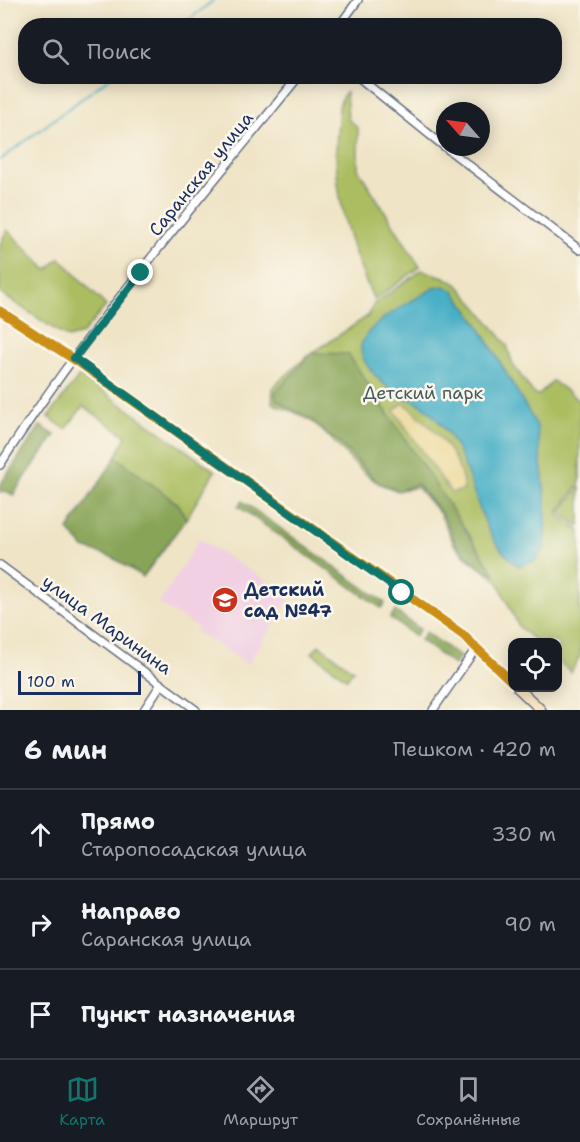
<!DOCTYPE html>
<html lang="ru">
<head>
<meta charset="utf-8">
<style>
	:root { --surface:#171b24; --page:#242831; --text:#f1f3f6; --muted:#9ea1a6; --line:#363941; --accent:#0f766e }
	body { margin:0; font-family:"Shantell Sans",sans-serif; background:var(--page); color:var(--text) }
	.controls { position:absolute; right:18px; bottom:18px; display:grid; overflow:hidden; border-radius:12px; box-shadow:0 3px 15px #0003 }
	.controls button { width:54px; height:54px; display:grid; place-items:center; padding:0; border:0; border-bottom:2px solid var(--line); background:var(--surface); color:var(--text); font:30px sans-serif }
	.compass { position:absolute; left:436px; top:102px; width:54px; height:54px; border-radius:50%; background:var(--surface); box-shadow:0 3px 15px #0003; rotate:298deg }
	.scale { position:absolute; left:18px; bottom:15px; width:123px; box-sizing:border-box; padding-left:6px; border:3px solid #1b2f5e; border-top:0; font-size:16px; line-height:21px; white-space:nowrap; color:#1b2f5e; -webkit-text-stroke:4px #fbf7ec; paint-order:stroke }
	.stop { position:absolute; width:18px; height:18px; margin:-14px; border:4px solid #0f766e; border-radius:50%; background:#fff }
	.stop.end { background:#0f766e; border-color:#fff; box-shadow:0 2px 6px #0008 }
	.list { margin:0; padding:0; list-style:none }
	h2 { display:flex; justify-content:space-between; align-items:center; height:78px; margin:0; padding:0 24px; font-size:26px }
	h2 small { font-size:20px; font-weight:400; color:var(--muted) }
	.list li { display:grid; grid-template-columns:39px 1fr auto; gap:18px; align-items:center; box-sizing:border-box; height:90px; padding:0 24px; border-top:2px solid var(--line) }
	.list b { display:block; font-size:22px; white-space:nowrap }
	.list p { margin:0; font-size:20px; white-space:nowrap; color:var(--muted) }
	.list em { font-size:20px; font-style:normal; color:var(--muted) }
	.icon { flex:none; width:33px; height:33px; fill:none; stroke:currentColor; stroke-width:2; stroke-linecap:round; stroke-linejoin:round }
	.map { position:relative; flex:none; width:580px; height:710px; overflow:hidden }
	.search { position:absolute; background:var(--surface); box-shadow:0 3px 15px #0003; left:18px; right:18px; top:18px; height:66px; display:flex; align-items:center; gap:15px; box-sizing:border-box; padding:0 21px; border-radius:24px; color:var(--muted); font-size:22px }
	.sheet { height:348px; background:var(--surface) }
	nav { display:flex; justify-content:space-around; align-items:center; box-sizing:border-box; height:84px; border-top:2px solid var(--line); background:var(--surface); font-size:16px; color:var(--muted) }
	nav a { display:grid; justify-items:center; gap:3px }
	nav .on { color:var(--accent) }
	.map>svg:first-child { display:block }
</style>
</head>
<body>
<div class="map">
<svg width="580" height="710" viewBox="0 0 580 710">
	<rect width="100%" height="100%" fill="#fbf7ec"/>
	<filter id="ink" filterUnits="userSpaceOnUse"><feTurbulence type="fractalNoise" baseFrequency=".0167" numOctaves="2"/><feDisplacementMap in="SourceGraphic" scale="12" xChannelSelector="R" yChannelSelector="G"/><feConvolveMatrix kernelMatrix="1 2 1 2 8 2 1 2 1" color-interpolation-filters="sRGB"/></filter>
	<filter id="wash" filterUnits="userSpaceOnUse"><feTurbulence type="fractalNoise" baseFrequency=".008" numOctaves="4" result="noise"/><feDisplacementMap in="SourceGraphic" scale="24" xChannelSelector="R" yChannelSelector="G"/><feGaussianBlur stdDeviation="1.35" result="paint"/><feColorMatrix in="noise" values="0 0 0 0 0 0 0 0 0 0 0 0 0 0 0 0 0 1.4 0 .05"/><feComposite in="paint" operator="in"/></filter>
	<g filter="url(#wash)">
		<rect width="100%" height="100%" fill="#efe4c6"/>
		<path fill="#f1d0e3" d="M199,539L291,596L248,664L195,631L197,627L159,604Z"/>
		<g fill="#abbd60" stroke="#63765f" stroke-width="1.5">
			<path d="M346,92L348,119L358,128V169L420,267L374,300C348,243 330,185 338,122C339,111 338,100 346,92Z"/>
			<path d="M7,230L47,270L60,258L106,306L82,334L68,338L0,293V244Z"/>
			<path d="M422,270L444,277L457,284L479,309L507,345L513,365L534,394L539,395L553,381L580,401V483L557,513L580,531V656L571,672L558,661V642H537L519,627L497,580L468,559L454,544L440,514L417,487C372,502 345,446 314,423C303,414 285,409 272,403L273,387L306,357L368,316L374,304Z"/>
			<path d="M80,375L215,471L186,519L179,505L116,457L126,436L83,406L66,429L48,417Z"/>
			<path d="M580,487V527L560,512Z"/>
			<path d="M319,645L353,670L347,679L312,653Z"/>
		</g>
		<g fill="#88a456" stroke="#526a5a" stroke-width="1.5">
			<path d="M312,353L348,354L495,574L479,567L456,544L444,517L417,484L398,491L377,482L337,440L328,436L314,422L276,400L275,393Z"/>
			<path d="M40,426L55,435L13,495L6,491L0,492V485Z"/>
			<path d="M116,457L179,505L186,519L143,577L112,557L84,548L68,530Z"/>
			<path d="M242,501L385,603L381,608L238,506Z"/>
			<path d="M395,611L420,629L415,636L390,618Z"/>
			<path d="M426,632L460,657L454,665L420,640Z"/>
		</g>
		<path fill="#eeda9e" stroke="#84847e" stroke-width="1.5" d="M404,403C431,426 461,453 464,490L451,493L394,410Z"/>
		<path fill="#47afc6" stroke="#316f92" stroke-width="1.5" d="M444,286L454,291L478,324L537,426L546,504L545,548L534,561L519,566C476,538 477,476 449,435C442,425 431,411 421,405C412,399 400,397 392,391C380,381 360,363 361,347C363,324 416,299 434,288Z"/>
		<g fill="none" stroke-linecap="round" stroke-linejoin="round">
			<g stroke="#47afc6" stroke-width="2">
				<path d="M181,26L214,0"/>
				<path d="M0,160L112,76"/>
			</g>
		</g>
	</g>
	<g filter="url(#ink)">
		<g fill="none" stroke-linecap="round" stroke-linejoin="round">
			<defs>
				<g id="minor">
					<path d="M339,26L358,0"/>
					<path d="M357,76L445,147"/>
					<path d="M445,147L580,250"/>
					<path d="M0,465C87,328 197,203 299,76"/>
					<path d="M0,565L196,710"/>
					<path d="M144,710L161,684"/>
					<path d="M433,710L477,647"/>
				</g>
				<g id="secondary">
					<path d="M0,311L84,366L463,635L512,682"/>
					<path d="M518,688L541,710"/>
				</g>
			</defs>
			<use href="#minor" stroke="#656e82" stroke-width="10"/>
			<use href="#secondary" stroke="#656e82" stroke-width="12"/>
			<use href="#minor" stroke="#fff" stroke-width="7"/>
			<use href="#secondary" stroke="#fbe6c4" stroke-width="9"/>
			<defs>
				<path id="bus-1" d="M0,311L84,366L463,635L512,682"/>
			</defs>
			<use href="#bus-1" stroke="#fbf7ec" stroke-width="14"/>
			<use href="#bus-1" stroke="#cb8e13" stroke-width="9"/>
		</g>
	</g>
	<g fill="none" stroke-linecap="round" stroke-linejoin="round" filter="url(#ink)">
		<path stroke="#0f766e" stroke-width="8" d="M141,273L74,358L402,593"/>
	</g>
	<defs>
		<symbol id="school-disc" viewBox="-11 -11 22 22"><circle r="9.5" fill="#c8321e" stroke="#fbf7ec"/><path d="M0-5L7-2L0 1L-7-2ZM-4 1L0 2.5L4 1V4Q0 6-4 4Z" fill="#fff"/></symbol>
	</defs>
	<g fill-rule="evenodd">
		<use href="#school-disc" x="210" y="585" width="30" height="30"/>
	</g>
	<g text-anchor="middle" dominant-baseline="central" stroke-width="5" stroke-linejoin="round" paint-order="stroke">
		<g font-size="18" fill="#1b2f5e" stroke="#fbf7ec">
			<text transform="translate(201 174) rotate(-51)">Саранская улица</text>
			<text transform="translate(107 625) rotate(36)">улица Маринина</text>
		</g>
		<g font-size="18" fill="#465a5f" stroke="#fbf7ec">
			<text x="423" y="393">Детский парк</text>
		</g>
		<g font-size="18" font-weight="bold" fill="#1b2f5e" stroke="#fbf7ec" text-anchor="start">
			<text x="244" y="590">Детский<tspan x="244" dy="21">сад №47</tspan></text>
		</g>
	</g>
</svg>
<div class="controls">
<button><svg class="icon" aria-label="locate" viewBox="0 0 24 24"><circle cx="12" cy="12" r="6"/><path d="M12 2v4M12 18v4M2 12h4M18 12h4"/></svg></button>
</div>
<svg class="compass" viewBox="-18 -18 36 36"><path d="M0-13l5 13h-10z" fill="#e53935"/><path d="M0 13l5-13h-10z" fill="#9ea1a6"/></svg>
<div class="scale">100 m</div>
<div class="stop" style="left:402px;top:593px"></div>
<div class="stop end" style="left:141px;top:273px"></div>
<div class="search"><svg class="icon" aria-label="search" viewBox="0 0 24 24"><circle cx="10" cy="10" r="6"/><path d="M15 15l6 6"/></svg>Поиск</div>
</div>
<section class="sheet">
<h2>6 мин<small>Пешком · 420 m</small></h2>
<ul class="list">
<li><svg class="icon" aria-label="ahead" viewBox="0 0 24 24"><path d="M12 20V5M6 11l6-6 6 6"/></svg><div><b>Прямо</b><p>Старопосадская улица</p></div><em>330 m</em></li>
<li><svg class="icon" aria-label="right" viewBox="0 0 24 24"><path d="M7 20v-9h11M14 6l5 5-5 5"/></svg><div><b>Направо</b><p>Саранская улица</p></div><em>90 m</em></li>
<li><svg class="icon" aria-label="arrive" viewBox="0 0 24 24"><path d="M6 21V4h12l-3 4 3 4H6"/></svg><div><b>Пункт назначения</b></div></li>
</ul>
</section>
<nav>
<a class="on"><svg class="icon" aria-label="map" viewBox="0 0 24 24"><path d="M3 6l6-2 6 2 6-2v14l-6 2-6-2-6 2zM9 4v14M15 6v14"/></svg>Карта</a>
<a><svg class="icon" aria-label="directions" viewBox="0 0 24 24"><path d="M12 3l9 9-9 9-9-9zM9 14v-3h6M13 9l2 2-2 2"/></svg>Маршрут</a>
<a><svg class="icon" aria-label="saved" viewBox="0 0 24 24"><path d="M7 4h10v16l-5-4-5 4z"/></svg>Сохранённые</a>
</nav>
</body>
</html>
